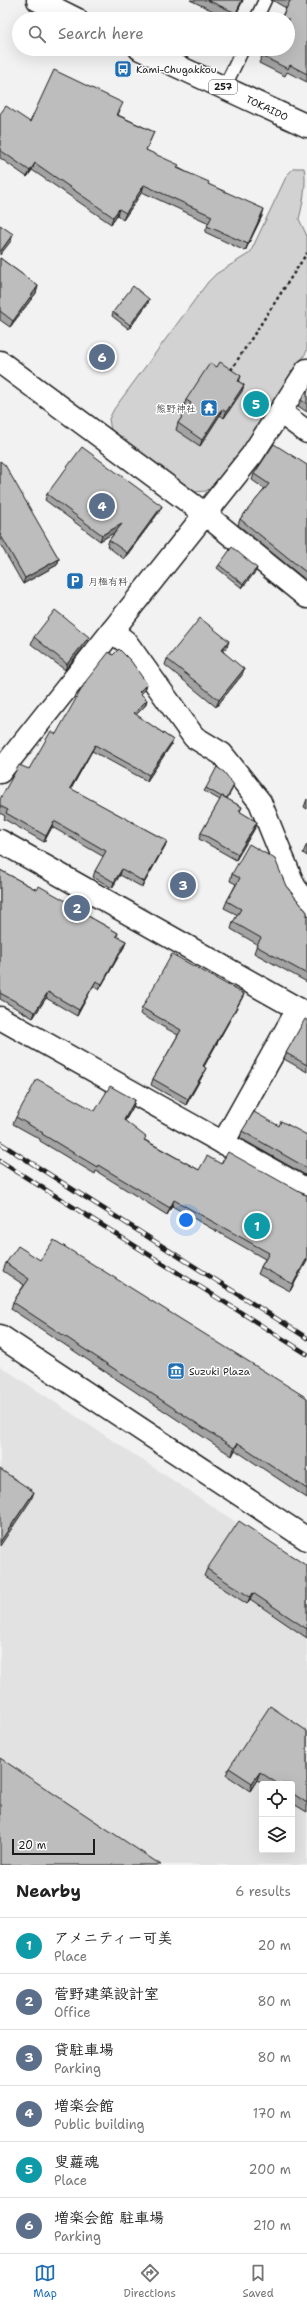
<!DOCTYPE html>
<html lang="en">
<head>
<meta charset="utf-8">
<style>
	:root { --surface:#fff; --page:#f2f2f2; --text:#222; --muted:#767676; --line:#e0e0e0; --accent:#1f6fb2 }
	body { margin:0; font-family:"Shantell Sans","Klee One",sans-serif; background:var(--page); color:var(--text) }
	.controls { position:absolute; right:12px; bottom:12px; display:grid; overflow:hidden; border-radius:4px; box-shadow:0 4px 16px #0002 }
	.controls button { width:36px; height:36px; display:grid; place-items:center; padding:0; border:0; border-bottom:1px solid var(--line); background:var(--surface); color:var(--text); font:20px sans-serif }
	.scale { position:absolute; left:12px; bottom:10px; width:83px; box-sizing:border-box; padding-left:4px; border:2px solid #1c1c1c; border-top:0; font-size:11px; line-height:14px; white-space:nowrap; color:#1c1c1c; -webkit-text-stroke:3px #fff; paint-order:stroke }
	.you { position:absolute; left:186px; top:1220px; width:14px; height:14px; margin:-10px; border:3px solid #fff; border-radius:50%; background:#1a73e8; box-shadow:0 0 0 6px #1a73e833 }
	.badge { display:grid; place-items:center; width:26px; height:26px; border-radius:50%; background:var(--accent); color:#fff; font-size:13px; font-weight:700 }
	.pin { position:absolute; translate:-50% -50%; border:2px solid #fff; box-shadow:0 1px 4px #0006 }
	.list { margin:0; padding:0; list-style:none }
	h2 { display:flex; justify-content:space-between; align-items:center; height:52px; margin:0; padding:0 16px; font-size:17px }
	h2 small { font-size:13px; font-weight:400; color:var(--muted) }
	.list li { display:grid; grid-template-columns:26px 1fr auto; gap:12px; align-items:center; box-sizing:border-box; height:56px; padding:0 16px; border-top:1px solid var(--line) }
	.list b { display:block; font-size:15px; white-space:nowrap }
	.list p { margin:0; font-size:13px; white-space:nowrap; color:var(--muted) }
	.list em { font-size:13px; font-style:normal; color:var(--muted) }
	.icon { flex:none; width:22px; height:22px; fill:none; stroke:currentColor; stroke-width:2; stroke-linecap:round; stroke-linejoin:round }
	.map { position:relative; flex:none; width:307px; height:1865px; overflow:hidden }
	.search { position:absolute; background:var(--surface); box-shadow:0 4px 16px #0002; left:12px; right:12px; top:12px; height:44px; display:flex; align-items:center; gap:10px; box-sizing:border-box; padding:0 14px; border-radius:22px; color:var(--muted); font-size:15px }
	.sheet { height:388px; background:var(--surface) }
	nav { display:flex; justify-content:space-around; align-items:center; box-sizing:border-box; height:56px; border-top:1px solid var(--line); background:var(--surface); font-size:11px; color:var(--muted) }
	nav a { display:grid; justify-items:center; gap:2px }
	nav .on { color:var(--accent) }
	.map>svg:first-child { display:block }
</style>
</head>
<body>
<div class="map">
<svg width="307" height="1865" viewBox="0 0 307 1865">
	<rect width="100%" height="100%" fill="#f2f2f2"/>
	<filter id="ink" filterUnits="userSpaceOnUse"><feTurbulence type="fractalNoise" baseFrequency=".025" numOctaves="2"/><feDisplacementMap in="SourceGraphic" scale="8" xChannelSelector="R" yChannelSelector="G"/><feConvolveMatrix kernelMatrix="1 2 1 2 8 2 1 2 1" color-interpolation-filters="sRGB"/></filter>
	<g filter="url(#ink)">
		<path fill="#e2e2e2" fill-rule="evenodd" d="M0,1366L307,1569V1865H0ZM262,1784H292V1850H262Z"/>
		<path fill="#d2d2d2" stroke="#777" d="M294,168H304C307,182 303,204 299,219L307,236V351L244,449L214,486L206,491L195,492L183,488L111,431L109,419L114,409L208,282L216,274L250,253L287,175Z"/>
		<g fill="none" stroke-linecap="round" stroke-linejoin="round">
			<defs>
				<g id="lane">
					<path d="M256,19L265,0"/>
					<path d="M224,88L243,49"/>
				</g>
				<g id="street">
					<path d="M0,362L205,514L307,597"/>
					<path d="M280,412L307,432"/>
					<path d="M112,631L126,642L194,737L222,754L260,802L294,886L307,904"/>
					<path d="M0,772L252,455L307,370"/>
					<path d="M0,841L307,1014"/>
					<path d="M0,1018L307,1190"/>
					<path d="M223,1143L298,1009"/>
				</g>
				<path id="secondary" d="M0,1336L307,1539"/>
				<g id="highway">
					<path d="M38,0L76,19"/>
					<path d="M140,49L307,126"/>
				</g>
			</defs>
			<use href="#lane" stroke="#1c1c1c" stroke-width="15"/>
			<use href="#street" stroke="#1c1c1c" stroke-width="25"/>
			<use href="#secondary" stroke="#1c1c1c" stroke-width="25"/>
			<use href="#highway" stroke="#1c1c1c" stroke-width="25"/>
			<path stroke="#1c1c1c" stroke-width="2.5" stroke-dasharray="3 3" stroke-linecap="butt" d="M231,370L307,253"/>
			<use href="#lane" stroke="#fff" stroke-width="12"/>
			<use href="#street" stroke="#fff" stroke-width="22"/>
			<use href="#secondary" stroke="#fff" stroke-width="22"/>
			<use href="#highway" stroke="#fff" stroke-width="22"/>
			<defs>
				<g id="rail">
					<path d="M0,1143L307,1338"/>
					<path d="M0,1161L307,1354"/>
				</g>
			</defs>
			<use href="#rail" stroke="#1c1c1c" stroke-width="4.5"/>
			<use href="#rail" stroke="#fff" stroke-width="3" stroke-dasharray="9" stroke-linecap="butt"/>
		</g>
		<g fill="#a3a3a3" stroke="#1c1c1c">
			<path d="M190,0H243L234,19H230Z"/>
			<path d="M272,0H307V82L287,72L285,76L259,63L262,56L286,8Z"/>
			<path d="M120,110L118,115L154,132L146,150L208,184L262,216L245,251L205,232L209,223L142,192L123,220L117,215L111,224L32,170L27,177L0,158V114L30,122Z"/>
			<path d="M0,258L38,286L36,293L10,327L0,320Z"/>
			<path d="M149,299L148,303L129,329L112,316L113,312Z"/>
			<path d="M217,367L241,376L239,382L244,385L242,391L224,418L220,415L200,446L176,430L178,423L188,408L184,406L186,400Z"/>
			<path d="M307,390V412L298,406L301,400Z"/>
			<path d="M0,461L59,559L57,565L23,584L0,544Z"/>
			<path d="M307,465V581L238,525L240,519L265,489L252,480L254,474Z"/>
			<path d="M47,494L159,512L124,559L107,546L109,540L115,532L100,541L45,500Z"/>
			<path d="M219,565L257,568L256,571L242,588L217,568Z"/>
			<path d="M34,637L87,643L65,670L31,644Z"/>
			<path d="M227,647L223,651L242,675L216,707L165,665L167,659Z"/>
			<path d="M147,684L145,690L141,694L147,700L145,706L136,715L173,740L171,745L147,781L92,751L71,789L167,841L165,846L142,887L120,875L112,888L93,877L95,871L104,857L52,827L44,842L4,819L5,816L0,813V799L29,769L56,734Z"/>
			<path d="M206,788H233L227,799L242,807L240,812L257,822L255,828L236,860L199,839L201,833L220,800L204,791Z"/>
			<path d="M307,799V809L304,807Z"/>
			<path d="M307,845V856L303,853L306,846Z"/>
			<path d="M0,870L37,890L81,912L118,933L117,937L126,941L124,947L99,990L93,986L77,1016L46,998L33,1018L0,999Z"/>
			<path d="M232,874L286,886L307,912V982L254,953L257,944L231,929L233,922L238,915L224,908L227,901L236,884L230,881Z"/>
			<path d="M244,994L241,1000L204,1066V1073L186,1105L151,1085L153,1079L178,1035L140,1014L142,1008Z"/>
			<path d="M307,1020V1072L284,1059L286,1053Z"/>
			<path d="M135,1100L133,1107L125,1121L145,1140L199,1170L221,1164L307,1195V1261L290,1291L258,1274L261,1267L265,1259L172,1206L167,1215L96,1171L95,1174L40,1141V1139L13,1124L16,1117L95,1111Z"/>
			<path d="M279,1126L307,1135V1176L240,1138L242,1131Z"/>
			<path d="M40,1260L307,1398V1498L235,1450L232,1456L11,1309L13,1302L24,1285L3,1271L6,1263Z"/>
			<path d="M307,1566V1638L250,1599L247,1604L204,1576L207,1569Z"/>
			<path d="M307,1731V1812L292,1803V1784H264L257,1780L250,1791L226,1775L229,1768Z"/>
		</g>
		<g fill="#848484" stroke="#1c1c1c">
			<path d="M242,0H243L234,19L236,13Z"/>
			<path d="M35,163L32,170L27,177L30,171Z"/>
			<path d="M144,185L142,192L123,220L126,213Z"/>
			<path d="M119,209L117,215L111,224L113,217Z"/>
			<path d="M264,209L262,216L245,251L248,244Z"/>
			<path d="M13,234L11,241L0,255V252Z"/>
			<path d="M38,286L36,293L10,327L13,321Z"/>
			<path d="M149,299L148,303L129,329L130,325Z"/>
			<path d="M244,385L242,391L224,418L226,412Z"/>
			<path d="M222,409L220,415L200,446L202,440Z"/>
			<path d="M162,506L159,512L124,559L127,553Z"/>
			<path d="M122,524L119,530L100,541L102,535Z"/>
			<path d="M59,559L57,565L23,584L25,578Z"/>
			<path d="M257,568L256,571L242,588L243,584Z"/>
			<path d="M89,637L87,643L65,670L67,664Z"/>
			<path d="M229,641L227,647L219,656L221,650Z"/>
			<path d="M244,669L242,675L216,707L219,700Z"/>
			<path d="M147,684L145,690L137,698L139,692Z"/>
			<path d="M147,700L145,706L132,719L134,713Z"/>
			<path d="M173,740L171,745L147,781L149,775Z"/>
			<path d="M95,745L92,751L68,794L70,788Z"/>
			<path d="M54,821L52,827L44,842L46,836Z"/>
			<path d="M257,822L255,828L236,860L238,854Z"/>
			<path d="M167,841L165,846L142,887L144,882Z"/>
			<path d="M122,869L120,875L112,888L114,882Z"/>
			<path d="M126,941L124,947L99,990L102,984Z"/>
			<path d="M96,981L93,986L77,1016L79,1010Z"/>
			<path d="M48,992L46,998L33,1018L35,1012Z"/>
			<path d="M244,994L241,1000L201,1072L203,1066Z"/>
			<path d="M206,1068L204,1073L186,1105L188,1099Z"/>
			<path d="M135,1100L133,1107L121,1127L124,1120Z"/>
			<path d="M174,1200L172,1206L167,1215L170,1208Z"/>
			<path d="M307,1258V1261L290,1291L293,1284Z"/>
			<path d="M238,1443L235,1450L232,1456L234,1448Z"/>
			<path d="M34,1492L31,1500L0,1546V1542Z"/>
			<path d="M253,1593L250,1599L247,1604L250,1597Z"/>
			<path d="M260,1772L257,1780L250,1791L252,1783Z"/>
		</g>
		<g fill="#bdbdbd" stroke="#1c1c1c">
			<path d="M207,0H242L236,13Z"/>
			<path d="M287,0H307V74L290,65L288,69L262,56L265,49H288V19H281L290,1Z"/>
			<path d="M54,70L123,103L117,115L154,132L146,150L179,165L177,168L209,182L208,184L264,209L248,244L207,226L212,216L144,185L126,213L119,209L113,217L35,163L30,171L0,150V114L6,106L30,122Z"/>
			<path d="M0,225L13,234L0,252Z"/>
			<path d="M0,258L38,286L13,321L0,311Z"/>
			<path d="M133,286L149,299L130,325L113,312Z"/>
			<path d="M220,362L241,376L238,381L244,385L226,412L222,409L202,440L178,423L191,403L186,400L210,363L217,367Z"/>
			<path d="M307,390V404L301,400Z"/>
			<path d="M274,444L307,465V573L240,519L269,484L254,474Z"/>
			<path d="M82,447L162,506L127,553L109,540L122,524L102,535L47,494Z"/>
			<path d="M0,461L5,465L59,559L25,578L0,534Z"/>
			<path d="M232,547L257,568L243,584L219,565Z"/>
			<path d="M55,610L89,637L67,664L34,637Z"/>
			<path d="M200,618L229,641L221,650L244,669L219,700L167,659Z"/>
			<path d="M119,649L131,661L147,684L139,692L147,700L134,713L173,740L149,775L95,745L70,788L167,841L144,882L122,869L114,882L95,871L106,851L54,821L46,836L6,813L8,810L0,806V799L19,765L29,769L51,731L56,734L86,681L109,652L113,655Z"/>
			<path d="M217,767L224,772L234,785L227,798L222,796V797L206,788Z"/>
			<path d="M222,796L242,807L239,811L257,822L238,854L201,833Z"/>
			<path d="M249,844L275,859L286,886L307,912V974L256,946L261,938L233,922L241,909L227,901L240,878L232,874Z"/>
			<path d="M0,870L37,890L39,886L82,910L81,912L118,933L116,936L126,941L102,984L96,981L79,1010L48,992L35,1012L0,993Z"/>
			<path d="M172,954L244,994L203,1066L206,1068L188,1099L153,1079L181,1030L142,1008Z"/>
			<path d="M305,1019L307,1020V1065L286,1053Z"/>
			<path d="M37,1079L95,1111L110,1086L135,1100L124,1120L146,1137L144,1140L199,1170L207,1156L221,1164L228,1152L303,1194L307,1195V1258L293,1284L261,1267L269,1253L174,1200L170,1208L98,1165L97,1167L42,1134L43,1133L16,1117Z"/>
			<path d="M254,1112L279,1126L281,1121L307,1135V1168L242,1131Z"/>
			<path d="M54,1240L307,1398V1489L238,1443L234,1448L13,1302L29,1279L6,1263L18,1246L40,1260Z"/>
			<path d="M0,1469L34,1492L0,1542Z"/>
			<path d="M239,1521L307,1566V1629L253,1593L250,1597L207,1569Z"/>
			<path d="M270,1706L307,1731V1803L292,1793V1784H278L260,1772L252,1783L229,1768Z"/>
			<path d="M0,1758L161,1865H0Z"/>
		</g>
	</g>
	<defs>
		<symbol id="bus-square" viewBox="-11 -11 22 22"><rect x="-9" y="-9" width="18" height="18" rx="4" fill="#1f6fb2" stroke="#fff"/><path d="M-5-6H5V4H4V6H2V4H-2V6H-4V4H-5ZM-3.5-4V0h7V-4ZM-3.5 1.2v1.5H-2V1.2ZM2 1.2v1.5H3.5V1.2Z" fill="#fff"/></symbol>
		<symbol id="temple-square" viewBox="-11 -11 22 22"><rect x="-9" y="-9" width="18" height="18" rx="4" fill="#1f6fb2" stroke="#fff"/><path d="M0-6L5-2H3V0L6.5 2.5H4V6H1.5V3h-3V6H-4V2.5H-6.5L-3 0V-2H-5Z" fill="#fff"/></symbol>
		<symbol id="parking-square" viewBox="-11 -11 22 22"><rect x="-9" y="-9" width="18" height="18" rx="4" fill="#1f6fb2" stroke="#fff"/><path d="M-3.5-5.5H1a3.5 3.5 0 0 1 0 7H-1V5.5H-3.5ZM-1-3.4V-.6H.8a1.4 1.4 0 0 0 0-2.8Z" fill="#fff"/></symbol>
		<symbol id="museum-square" viewBox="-11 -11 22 22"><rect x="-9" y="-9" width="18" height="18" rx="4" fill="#1f6fb2" stroke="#fff"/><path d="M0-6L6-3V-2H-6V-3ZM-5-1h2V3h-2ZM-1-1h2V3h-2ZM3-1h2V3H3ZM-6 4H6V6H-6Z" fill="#fff"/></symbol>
	</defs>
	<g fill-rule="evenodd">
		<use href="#bus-square" x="113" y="59" width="20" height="20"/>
		<use href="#temple-square" x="199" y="398" width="20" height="20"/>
		<use href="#parking-square" x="65" y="571" width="20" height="20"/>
		<use href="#museum-square" x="166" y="1361" width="20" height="20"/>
	</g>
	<g text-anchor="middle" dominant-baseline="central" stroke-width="3" stroke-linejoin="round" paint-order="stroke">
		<rect fill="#fff" stroke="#606060" stroke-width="1" x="209" y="80" width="28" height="14" rx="3"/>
		<g font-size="9" font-weight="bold" fill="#1c1c1c">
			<text x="223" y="87">257</text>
		</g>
		<g font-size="10" fill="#1c1c1c" stroke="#fff" text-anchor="start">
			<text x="136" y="69">Kami-Chugakkou</text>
			<text x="196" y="408" text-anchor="end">熊野神社</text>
			<text x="88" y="581">月極有料</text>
			<text x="189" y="1371">Suzuki Plaza</text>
		</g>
		<g font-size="10" fill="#1c1c1c" stroke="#fff">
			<text transform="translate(267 108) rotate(25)">TOKAIDO</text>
		</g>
	</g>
</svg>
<div class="controls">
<button><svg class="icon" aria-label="locate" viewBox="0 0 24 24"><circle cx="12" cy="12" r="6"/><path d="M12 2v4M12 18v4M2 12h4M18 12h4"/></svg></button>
<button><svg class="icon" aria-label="layers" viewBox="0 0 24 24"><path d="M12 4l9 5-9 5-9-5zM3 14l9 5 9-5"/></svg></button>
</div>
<div class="scale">20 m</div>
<div class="you"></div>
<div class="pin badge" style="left:257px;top:1226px;background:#0f9aa8">1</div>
<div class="pin badge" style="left:77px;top:908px;background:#5c6f8a">2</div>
<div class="pin badge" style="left:183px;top:885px;background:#5c6f8a">3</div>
<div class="pin badge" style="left:102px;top:506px;background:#5c6f8a">4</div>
<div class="pin badge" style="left:256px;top:404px;background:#0f9aa8">5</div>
<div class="pin badge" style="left:102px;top:357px;background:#5c6f8a">6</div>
<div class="search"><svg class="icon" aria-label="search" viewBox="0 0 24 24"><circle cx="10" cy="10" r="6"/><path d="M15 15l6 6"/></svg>Search here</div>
</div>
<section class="sheet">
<h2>Nearby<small>6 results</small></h2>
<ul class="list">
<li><span class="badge" style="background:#0f9aa8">1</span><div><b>アメニティー可美</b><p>Place</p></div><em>20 m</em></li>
<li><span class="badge" style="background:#5c6f8a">2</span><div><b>菅野建築設計室</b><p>Office</p></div><em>80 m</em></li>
<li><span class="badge" style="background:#5c6f8a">3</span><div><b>貸駐車場</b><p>Parking</p></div><em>80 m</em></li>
<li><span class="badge" style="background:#5c6f8a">4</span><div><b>増楽会館</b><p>Public building</p></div><em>170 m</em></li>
<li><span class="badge" style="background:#0f9aa8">5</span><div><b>叟蘿魂</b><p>Place</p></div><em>200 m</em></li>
<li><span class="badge" style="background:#5c6f8a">6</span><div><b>増楽会館 駐車場</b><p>Parking</p></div><em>210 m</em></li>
</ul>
</section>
<nav>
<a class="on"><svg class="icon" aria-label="map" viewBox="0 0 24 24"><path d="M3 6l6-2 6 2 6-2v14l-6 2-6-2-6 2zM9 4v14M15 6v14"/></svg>Map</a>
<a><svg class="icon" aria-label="directions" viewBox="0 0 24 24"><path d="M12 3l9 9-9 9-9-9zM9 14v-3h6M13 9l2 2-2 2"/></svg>Directions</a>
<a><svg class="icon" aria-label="saved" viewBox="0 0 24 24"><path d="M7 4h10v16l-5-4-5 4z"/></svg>Saved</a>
</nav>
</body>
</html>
